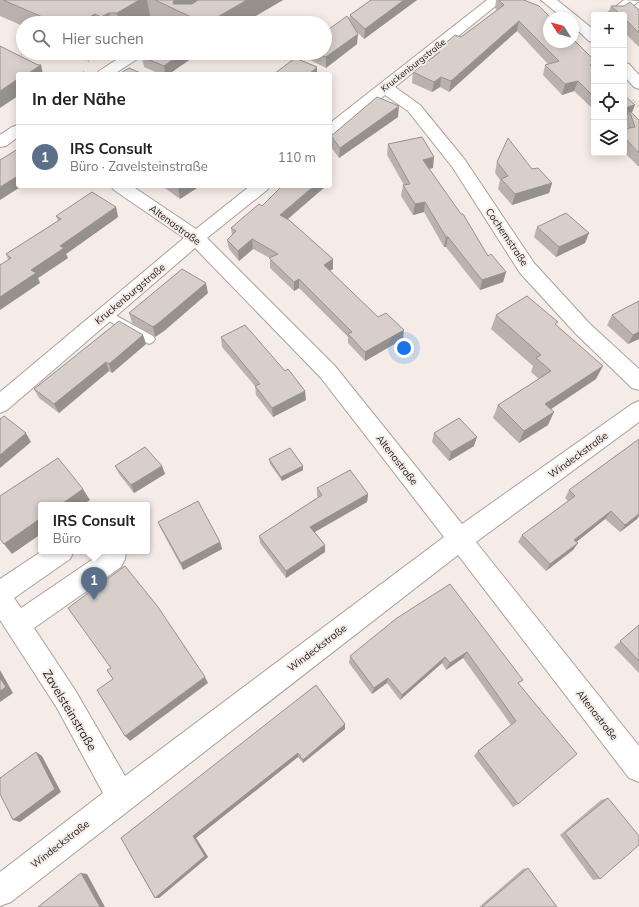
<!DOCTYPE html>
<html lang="de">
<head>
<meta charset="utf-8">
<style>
	:root { --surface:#fff; --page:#f2f2f2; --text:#222; --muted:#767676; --line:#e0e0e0; --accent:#7c3aed }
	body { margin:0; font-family:Mulish,sans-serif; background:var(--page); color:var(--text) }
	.controls { position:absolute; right:12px; top:12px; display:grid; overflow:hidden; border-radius:4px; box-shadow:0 2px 10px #0003 }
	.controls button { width:36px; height:36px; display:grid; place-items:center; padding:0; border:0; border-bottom:1px solid var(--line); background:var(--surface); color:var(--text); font:20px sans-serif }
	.compass { position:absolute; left:543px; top:12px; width:36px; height:36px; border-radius:50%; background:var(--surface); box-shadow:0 2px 10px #0003; rotate:307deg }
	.you { position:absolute; left:404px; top:348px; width:14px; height:14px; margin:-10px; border:3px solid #fff; border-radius:50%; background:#1a73e8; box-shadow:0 0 0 6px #1a73e833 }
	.badge { display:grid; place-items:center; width:26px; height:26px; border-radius:50%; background:var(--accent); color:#fff; font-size:13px; font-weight:700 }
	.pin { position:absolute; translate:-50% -33px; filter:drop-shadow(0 1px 2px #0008) }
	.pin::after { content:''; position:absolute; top:21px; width:14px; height:12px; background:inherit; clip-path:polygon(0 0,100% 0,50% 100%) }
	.popup { position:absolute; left:38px; top:502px; width:112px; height:52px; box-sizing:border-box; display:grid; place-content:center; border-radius:4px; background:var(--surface); filter:drop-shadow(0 1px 3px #0005); font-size:13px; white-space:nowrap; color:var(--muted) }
	.popup b { font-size:15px; color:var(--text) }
	.popup::after { content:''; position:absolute; left:50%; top:100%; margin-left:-8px; border:8px solid transparent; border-top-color:var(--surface) }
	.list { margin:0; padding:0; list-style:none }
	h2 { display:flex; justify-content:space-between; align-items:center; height:52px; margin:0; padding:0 16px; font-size:17px }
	h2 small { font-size:13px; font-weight:400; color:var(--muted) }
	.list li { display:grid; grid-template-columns:26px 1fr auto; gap:12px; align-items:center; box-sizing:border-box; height:64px; padding:0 16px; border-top:1px solid var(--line) }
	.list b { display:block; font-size:15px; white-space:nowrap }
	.list p { margin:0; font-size:13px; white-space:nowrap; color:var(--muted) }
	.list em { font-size:13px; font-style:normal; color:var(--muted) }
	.icon { flex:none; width:22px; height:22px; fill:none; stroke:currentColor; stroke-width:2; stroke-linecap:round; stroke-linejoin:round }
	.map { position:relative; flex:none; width:639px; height:907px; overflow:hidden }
	.search { position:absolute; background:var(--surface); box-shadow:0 2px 10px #0003; left:16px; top:16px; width:316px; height:44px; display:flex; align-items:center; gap:10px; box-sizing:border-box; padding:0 14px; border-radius:22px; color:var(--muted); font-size:15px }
	.panel { position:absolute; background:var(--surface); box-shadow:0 2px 10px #0003; left:16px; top:72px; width:316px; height:116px; border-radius:4px }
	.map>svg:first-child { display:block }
</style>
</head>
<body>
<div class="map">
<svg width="639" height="907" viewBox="0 0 639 907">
	<rect width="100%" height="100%" fill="#f5ece7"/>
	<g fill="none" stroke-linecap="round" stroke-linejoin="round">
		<defs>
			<path id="service" d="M106,310L153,336L155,339L153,342L149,344L145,342L102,317L100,314L102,311Z"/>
			<g id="minor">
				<path d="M487,0H503L395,87L420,105L465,160L534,263L590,324L639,369V390L632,388L576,334L520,273L453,168L408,111L385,95L336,135L330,136V123Z"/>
				<path d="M541,0H557L594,30V42L589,41L573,26V18H563Z"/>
				<path d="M624,0L639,1L621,15H605Z"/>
				<path d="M127,53H144L142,56L114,74H97L99,71Z"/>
				<path d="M624,63L629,64L639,75V89L634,87L624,76Z"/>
				<path d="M18,125V137L6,146L0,147V135L12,127Z"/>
				<path d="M111,186H132L196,229L250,186H270L267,190L207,238L335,366L462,524L632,404L639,401V422L476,542L639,746V782L629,778L458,555L11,902L0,906V872L103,793L57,708L0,620V579L42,551H74L70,559L14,598L21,608L102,553V551H126L125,559L121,567L34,628L75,690L125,776L444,537L321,378L195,248L7,410L0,413V392L184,238L114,190Z"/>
			</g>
		</defs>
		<use href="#service" stroke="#a8a09b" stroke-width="2"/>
		<use href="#minor" stroke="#a8a09b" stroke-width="2"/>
		<g stroke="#98928e" stroke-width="2" stroke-dasharray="0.5 2" stroke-linecap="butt">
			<path d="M70,53L90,62"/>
			<path d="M17,57L24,53"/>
			<path d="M79,74L85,71"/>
			<path d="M633,100L639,107"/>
		</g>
		<use href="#service" fill="#fff" fill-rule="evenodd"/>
		<use href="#minor" fill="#fff" fill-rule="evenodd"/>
	</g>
	<g fill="#bab2ae">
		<path d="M0,0H283L244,23H164L150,16L139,23H23V26L0,16Z"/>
		<path d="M371,0H417L364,39L357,32V44L326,68L304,57L303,53H325L349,20L350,15Z"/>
		<path d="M496,0H524L594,60V110L574,91L562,95L543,75L545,65L548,64L517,31L449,92L440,87L432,92L412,83L413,72L435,56L436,51L461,37L497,10L495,8Z"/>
		<path d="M611,6L639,10V47L624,32V15H608Z"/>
		<path d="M148,53H191L192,58L169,74H160L144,67L142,57Z"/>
		<path d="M624,95L632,113L639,120V166H638L624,152V129L628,128L625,121L627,116L624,117Z"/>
		<path d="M398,117L339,158L331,147V136Z"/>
		<path d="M388,144L433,168L429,169L488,256L506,272L503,282L480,290L446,247H444L424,212L413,215L401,196L403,185H404L387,155Z"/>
		<path d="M497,162L532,169L552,183L549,193L512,205L498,189L500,180L495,173Z"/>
		<path d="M162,186H200L180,199Z"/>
		<path d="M282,186H326L287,219L333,259V269L330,271L378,317L403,339L365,361L348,343V337L299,288L294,291L270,268V258L253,249L239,261L229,249L227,240L232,236L231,228L262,206Z"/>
		<path d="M116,207L118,217L66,254L68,258L38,278L40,283L8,259L6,254L58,221L56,216Z"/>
		<path d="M537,227L589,233L585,243L556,257L534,237Z"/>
		<path d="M208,293L164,331L155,337L132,323L129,313Z"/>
		<path d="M496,315L557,325L596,379L551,409L548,425L519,443L493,418L498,405L539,379L531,372L533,366L491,329Z"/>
		<path d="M612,315L639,339L628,344L607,325Z"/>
		<path d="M143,335L146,344L112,373L109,371L59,413L39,398L34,389Z"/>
		<path d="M221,337L306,400L273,417L256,395L255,386L222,347Z"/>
		<path d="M434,433L474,446L449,461L432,442Z"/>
		<path d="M639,439V516L637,519L620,532L605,519L576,542L578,543L573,550L546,571L518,542L522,535L568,501L565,498L569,490Z"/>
		<path d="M269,459L303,470L282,481L270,464Z"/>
		<path d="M115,466H162L165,474L134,493L119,474Z"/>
		<path d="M317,488L368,494L367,502L315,532L325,545V552L286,578L260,543L259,536L318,497L317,496Z"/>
		<path d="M158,522L220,542L222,549L183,570L161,529Z"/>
		<path d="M450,584L519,684L518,804L513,807L474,756L478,751L511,725L463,658L446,670L442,663L400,700L387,683L372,694L349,663L350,656Z"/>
		<path d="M639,625V673L614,647Z"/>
		<path d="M345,724V729L303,763L298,757L196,838L208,857L159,898H155L121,838Z"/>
		<path d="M608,798L600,879L593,880L560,835L601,800Z"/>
		<path d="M528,868L557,907H479L523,869Z"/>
	</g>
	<g fill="#97918d">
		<path d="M139,0H147L150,16L139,23H119L117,13Z"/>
		<path d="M174,0H210L186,14L173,4Z"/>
		<path d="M247,0H283L244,23H207Z"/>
		<path d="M404,0H417L364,39L365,29Z"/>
		<path d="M109,13L111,23H103L101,17Z"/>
		<path d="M95,14L97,23H89L88,18Z"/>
		<path d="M86,17L87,23H75Z"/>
		<path d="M61,18L63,23H55L54,22Z"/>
		<path d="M519,21L517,31L449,92L451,81Z"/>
		<path d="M358,34L357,44L326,68V57Z"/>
		<path d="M182,53H191L192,58L169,74H165L164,66Z"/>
		<path d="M594,64V74L590,65Z"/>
		<path d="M41,65L43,74H27Z"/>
		<path d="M317,67V74H309Z"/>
		<path d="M441,77L440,87L432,92L434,82Z"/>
		<path d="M18,79V96L0,108V91Z"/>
		<path d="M578,81L574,91L562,95L565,84Z"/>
		<path d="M635,105L631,115L629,110L627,116L624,117V108Z"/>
		<path d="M399,106L398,117L339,158L340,148Z"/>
		<path d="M434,157L433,168L422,170L423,160Z"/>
		<path d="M18,176V186H22L0,200V187Z"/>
		<path d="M552,183L549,193L512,205L515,194Z"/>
		<path d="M178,186H200L180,199Z"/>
		<path d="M314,186H326L281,225L280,215Z"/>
		<path d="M425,202L424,212L413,215L415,204Z"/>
		<path d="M116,207L118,217L66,254L68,258L38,278L40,283L0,310V297L31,270L60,246Z"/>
		<path d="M589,233L585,243L556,257L559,247Z"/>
		<path d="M446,237H448L446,247H444Z"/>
		<path d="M252,239L253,249L239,261L238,251Z"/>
		<path d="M333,259V269L324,274V265Z"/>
		<path d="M506,272L503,282L480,290L482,280Z"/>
		<path d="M299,279V288L294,291V282Z"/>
		<path d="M206,283L208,293L164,331L155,337L153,327Z"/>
		<path d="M404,330L403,339L365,361V352Z"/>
		<path d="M639,332V339L628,344L633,335Z"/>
		<path d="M143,335L146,344L112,373L109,364Z"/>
		<path d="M106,362L109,371L59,413L54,404Z"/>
		<path d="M603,366L596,379L539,417L545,404Z"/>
		<path d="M305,391L306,400L273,417L272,408Z"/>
		<path d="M554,412L548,425L519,443L524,431Z"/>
		<path d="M26,433L31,442L0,468V455Z"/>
		<path d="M477,437L474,446L449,461L451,452Z"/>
		<path d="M162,466L165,474L134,493L131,485Z"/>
		<path d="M303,466V470L282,481L281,477Z"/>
		<path d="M83,489L90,500L83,505H60Z"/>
		<path d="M368,494L367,502L311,534L310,527Z"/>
		<path d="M611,511L605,519L570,547L574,540Z"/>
		<path d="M639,514V516L637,519L620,532L625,525Z"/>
		<path d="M41,518V534L12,554L4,544Z"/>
		<path d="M220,542L222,549L183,570L181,563Z"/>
		<path d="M578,543L573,550L546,571L550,564Z"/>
		<path d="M325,545V552L286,578V571Z"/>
		<path d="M467,652L463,658L446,670L450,663Z"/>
		<path d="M445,657L442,663L400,700L402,695Z"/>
		<path d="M0,670L13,693L0,702Z"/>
		<path d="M205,677L208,683L130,741L125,736Z"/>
		<path d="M388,678L387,683L372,694L374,688Z"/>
		<path d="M345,724V729L303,763V760Z"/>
		<path d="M36,752L42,756L61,792L20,822L13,820Z"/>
		<path d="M298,753V757L196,838L208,857L159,898H155L193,836Z"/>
		<path d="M81,873L87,874L105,907H100Z"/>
	</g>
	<g fill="#d8cfca" stroke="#97918d">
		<path d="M3,0H139L117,13H109L101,17L95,14L88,18L86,17L75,23H72L61,18L54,22Z"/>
		<path d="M155,0H174L173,4H192L198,0H247L207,23H204Z"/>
		<path d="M371,0H404L365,29L350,15Z"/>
		<path d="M499,0H524L539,6L551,18H549V42H573V39L594,60V64L590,65L594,69V97L578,81L565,84L545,65L559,61L519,21L451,81L441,77L434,82L413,72L440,52L436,51L455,35L461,37L504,5Z"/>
		<path d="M630,2L639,10V33L624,18V15H621L611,6H624Z"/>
		<path d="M347,16L358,34L326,57L317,53H325V32Z"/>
		<path d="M0,46L38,65H41L27,74H18V79L0,91Z"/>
		<path d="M148,53H182L164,66L142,57Z"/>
		<path d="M295,58L317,67L309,74H274Z"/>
		<path d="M129,68L143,74H119Z"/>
		<path d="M624,95L635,105L624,108Z"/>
		<path d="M377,97L399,106L340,148L331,136Z"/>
		<path d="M629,110L639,120V153L624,137V129L635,127Z"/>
		<path d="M422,137L434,157L423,160L461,214H463L488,256L491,254L506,272L482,280L448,237H446L425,202L415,204L403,185L410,184L388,144Z"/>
		<path d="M508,138L532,169L538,168L552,183L515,194L501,179L508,176L497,162Z"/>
		<path d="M18,149V176L0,187V160Z"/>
		<path d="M282,186H314L280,215L289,220L333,259L324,265L378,317L386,313L404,330L365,352L348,334L352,332L299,279L294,282L269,258L278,254L252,239L238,251L227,240L236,231L231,228L259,204L262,206Z"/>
		<path d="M92,192L116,207L60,246L64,248L31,270L36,273L0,297V265L11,258L6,254L61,219L56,216Z"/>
		<path d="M566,213L589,233L559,247L537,227Z"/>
		<path d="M182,269L206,283L161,321L153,327L129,313Z"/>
		<path d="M527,296L558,322L555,324L603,366L545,404L554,412L524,431L498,405L551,371L536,358L541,355L496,315Z"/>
		<path d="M639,301V332L633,335L612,315Z"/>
		<path d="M119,321L143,335L109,364L106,362L54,404L34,389Z"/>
		<path d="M245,325L285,371L288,369L305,391L272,408L255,386L260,384L221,337Z"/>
		<path d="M4,416L26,433L0,455V419Z"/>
		<path d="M459,418L477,437L451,452L434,433Z"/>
		<path d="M639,439V514L625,525L611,511L574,540L578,543L550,564L522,535L575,496L569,490Z"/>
		<path d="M145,447L162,466L131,485L115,466Z"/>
		<path d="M290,448L303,466L281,477L269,459Z"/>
		<path d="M58,458L83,489L60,505H41V518L4,544L0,539V496Z"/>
		<path d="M350,470L368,494L310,527L325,545L286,571L259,536L322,495L317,488Z"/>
		<path d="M198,501L220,542L181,563L158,522Z"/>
		<path d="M125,566L158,607L205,677L125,736L97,690L113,679L107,670L111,668L68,608Z"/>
		<path d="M450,584L523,680L518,683L577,754L518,804L478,751L516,721L467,652L450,663L445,657L402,695L388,678L374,688L350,656L397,618Z"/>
		<path d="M639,625V661L620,641Z"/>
		<path d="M0,678L6,687L0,691Z"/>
		<path d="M316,685L345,724L303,760L298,753L193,836L205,856L155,898L121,838Z"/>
		<path d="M36,752L55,789L13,820L0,794V778Z"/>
		<path d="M608,798L639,836V845L600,879L565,833Z"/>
		<path d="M528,868L557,907H482Z"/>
		<path d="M81,873L100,907H38Z"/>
	</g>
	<g text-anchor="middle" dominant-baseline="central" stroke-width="4" stroke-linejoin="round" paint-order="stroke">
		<g font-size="9" fill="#24211f" stroke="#f5ece7">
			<text transform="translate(413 65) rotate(-38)">Kruckenburgstraße</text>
		</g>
		<g font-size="10" fill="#24211f" stroke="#f5ece7">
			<text transform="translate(175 225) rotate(36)">Altenastraße</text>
			<text transform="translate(507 237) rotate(56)">Cochemstraße</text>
			<text transform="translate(130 294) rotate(-40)">Kruckenburgstraße</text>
			<text transform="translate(578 455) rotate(-36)">Windeckstraße</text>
			<text transform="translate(397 460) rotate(52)">Altenastraße</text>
			<text transform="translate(317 648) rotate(-37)">Windeckstraße</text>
			<text transform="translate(597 715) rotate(52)">Altenastraße</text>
			<text transform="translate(60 844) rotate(-38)">Windeckstraße</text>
		</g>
		<g font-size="12" fill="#24211f" stroke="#f5ece7">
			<text transform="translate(70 710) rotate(59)">Zavelsteinstraße</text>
		</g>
	</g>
</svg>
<div class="controls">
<button>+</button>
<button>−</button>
<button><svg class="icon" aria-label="locate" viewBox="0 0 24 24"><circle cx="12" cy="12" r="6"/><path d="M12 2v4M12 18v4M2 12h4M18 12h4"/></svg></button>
<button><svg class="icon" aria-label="layers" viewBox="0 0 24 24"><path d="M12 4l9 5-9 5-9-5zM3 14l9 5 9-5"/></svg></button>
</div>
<svg class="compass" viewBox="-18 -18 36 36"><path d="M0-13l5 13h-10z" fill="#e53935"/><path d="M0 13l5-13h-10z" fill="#767676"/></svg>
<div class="you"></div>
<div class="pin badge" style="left:94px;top:600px;background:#5c6f8a">1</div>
<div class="popup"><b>IRS Consult</b>Büro</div>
<div class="search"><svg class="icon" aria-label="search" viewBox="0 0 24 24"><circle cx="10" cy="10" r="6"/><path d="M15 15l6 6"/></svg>Hier suchen</div>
<section class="panel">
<h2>In der Nähe<small></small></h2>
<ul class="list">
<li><span class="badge" style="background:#5c6f8a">1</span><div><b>IRS Consult</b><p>Büro · Zavelsteinstraße</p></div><em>110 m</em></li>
</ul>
</section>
</div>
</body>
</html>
